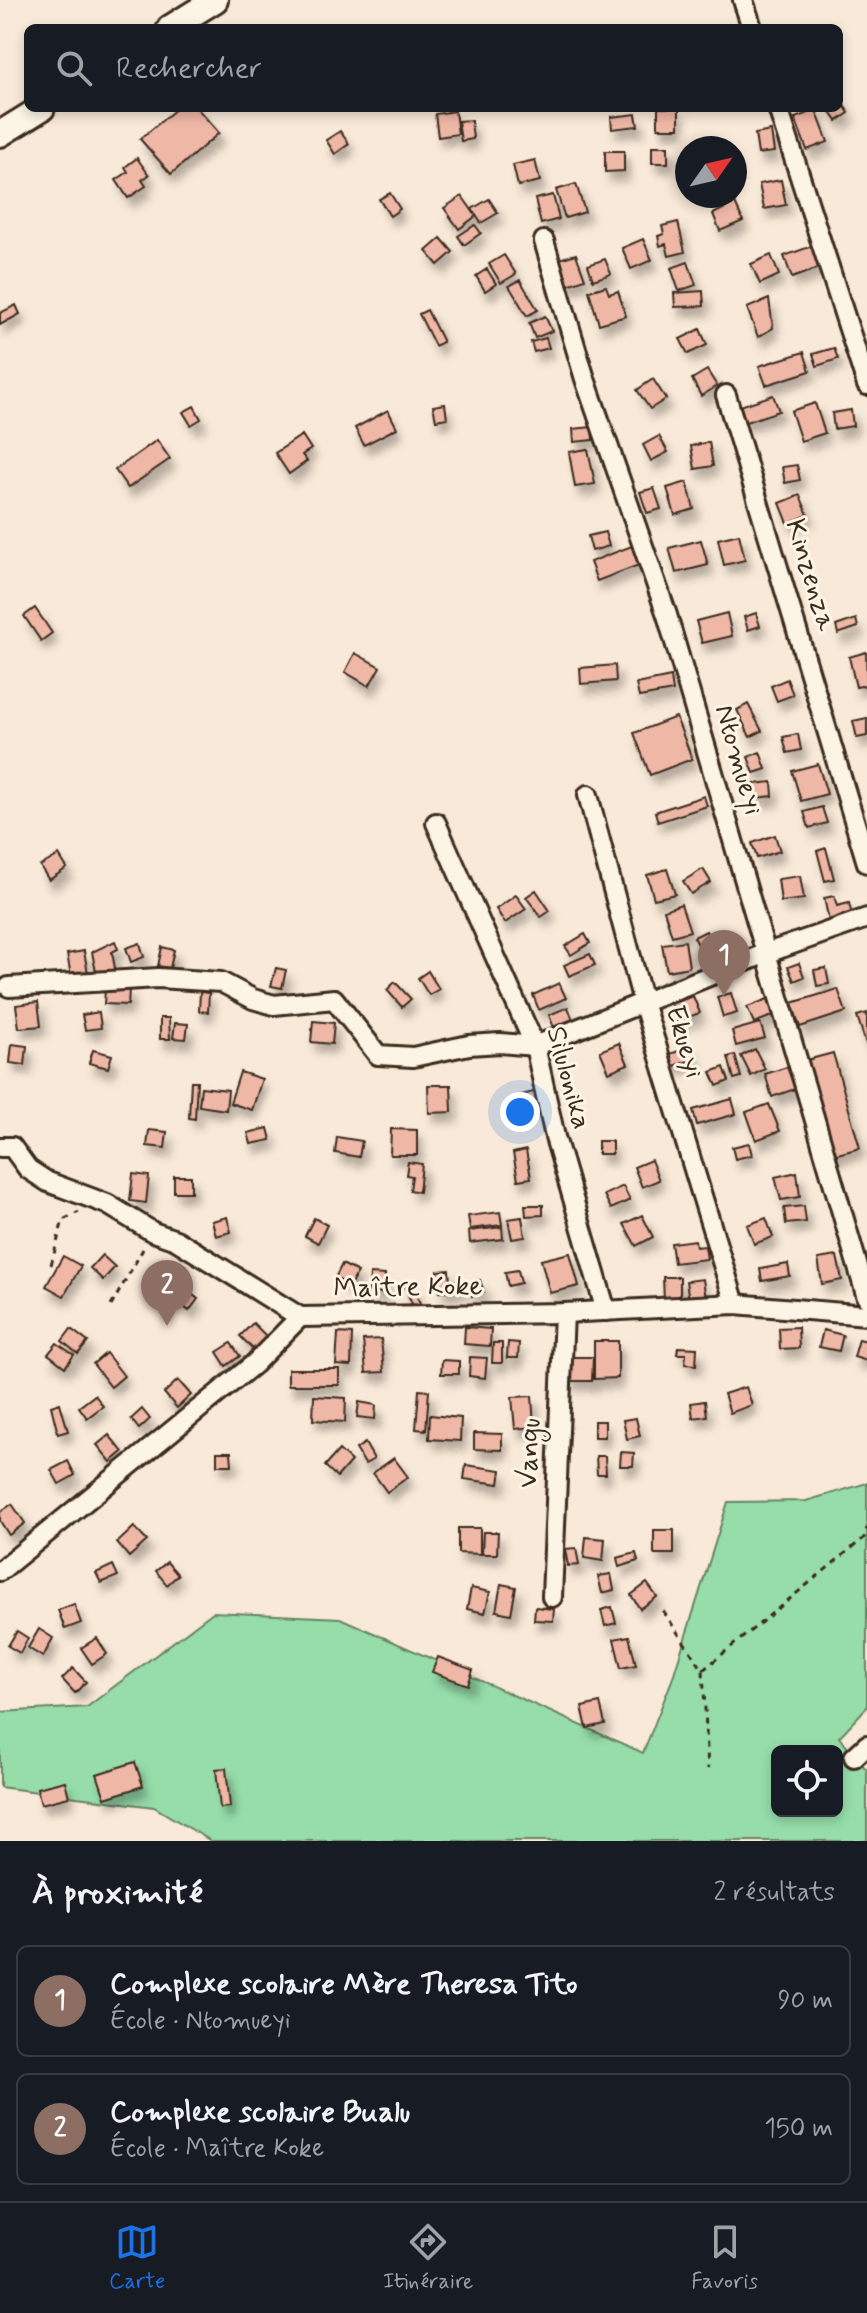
<!DOCTYPE html>
<html lang="fr">
<head>
<meta charset="utf-8">
<style>
	:root { --surface:#171b24; --page:#20242c; --text:#f1f3f6; --muted:#9ea1a6; --line:#363941; --accent:#1a73e8 }
	body { margin:0; font-family:Mynerve,sans-serif; background:var(--page); color:var(--text) }
	.controls { position:absolute; right:24px; bottom:24px; display:grid; overflow:hidden; border-radius:12px; box-shadow:0 4px 12px #0003 }
	.controls button { width:72px; height:72px; display:grid; place-items:center; padding:0; border:0; border-bottom:2px solid var(--line); background:var(--surface); color:var(--text); font:40px sans-serif }
	.compass { position:absolute; left:675px; top:136px; width:72px; height:72px; border-radius:50%; background:var(--surface); box-shadow:0 4px 12px #0003; rotate:56deg }
	.you { position:absolute; left:520px; top:1112px; width:28px; height:28px; margin:-20px; border:6px solid #fff; border-radius:50%; background:#1a73e8; box-shadow:0 0 0 12px #1a73e833 }
	.badge { display:grid; place-items:center; width:52px; height:52px; border-radius:50%; background:var(--accent); color:#fff; font-size:26px; font-weight:700 }
	.pin { position:absolute; translate:-50% -66px; filter:drop-shadow(0 2px 4px #0008) }
	.pin::after { content:''; position:absolute; top:42px; width:28px; height:24px; background:inherit; clip-path:polygon(0 0,100% 0,50% 100%) }
	.list { margin:0; padding:0; list-style:none }
	h2 { display:flex; justify-content:space-between; align-items:center; height:104px; margin:0; padding:0 32px; font-size:34px }
	h2 small { font-size:26px; font-weight:400; color:var(--muted) }
	.list li { display:grid; grid-template-columns:52px 1fr auto; gap:24px; align-items:center; box-sizing:border-box; height:112px; margin:0 16px 16px; padding:0 16px; border:2px solid var(--line); border-radius:12px }
	.list b { display:block; font-size:30px; white-space:nowrap }
	.list p { margin:0; font-size:26px; white-space:nowrap; color:var(--muted) }
	.list em { font-size:26px; font-style:normal; color:var(--muted) }
	.icon { flex:none; width:44px; height:44px; fill:none; stroke:currentColor; stroke-width:2; stroke-linecap:round; stroke-linejoin:round }
	.map { position:relative; flex:none; width:867px; height:1841px; overflow:hidden }
	.search { position:absolute; background:var(--surface); box-shadow:0 4px 12px #0003; left:24px; right:24px; top:24px; height:88px; display:flex; align-items:center; gap:20px; box-sizing:border-box; padding:0 28px; border-radius:12px; color:var(--muted); font-size:30px }
	.sheet { height:360px; background:var(--surface) }
	nav { display:flex; justify-content:space-around; align-items:center; box-sizing:border-box; height:112px; border-top:2px solid var(--line); background:var(--surface); font-size:22px; color:var(--muted) }
	nav a { display:grid; justify-items:center; gap:4px }
	nav .on { color:var(--accent) }
	.map>svg:first-child { display:block }
</style>
</head>
<body>
<div class="map">
<svg width="867" height="1841" viewBox="0 0 867 1841">
	<defs>
		<filter id="shadow"><feDropShadow dx="5" dy="9" stdDeviation="4" flood-color="#0004"/></filter>
	</defs>
	<rect width="100%" height="100%" fill="#f9e9d8"/>
	<filter id="ink" filterUnits="userSpaceOnUse"><feTurbulence type="fractalNoise" baseFrequency=".0125" numOctaves="2"/><feDisplacementMap in="SourceGraphic" scale="16" xChannelSelector="R" yChannelSelector="G"/><feConvolveMatrix kernelMatrix="1 2 1 2 8 2 1 2 1" color-interpolation-filters="sRGB"/></filter>
	<g filter="url(#ink)">
		<path fill="#96ddaa" stroke="#688464" stroke-width="2" fill-rule="evenodd" d="M867,1483V1707L839,1737L867,1770V1841H211L154,1807L0,1787V1712L87,1707L213,1612L340,1618L643,1753L672,1680L728,1502L806,1501ZM777,1751H837V1811H777Z"/>
		<g fill="#efb7a6" stroke="#3b2a1e" stroke-width="2" filter="url(#shadow)">
			<path d="M839,98L849,113L837,121L828,108H839Z"/>
			<path d="M177,108H197L219,133L171,174L140,139Z"/>
			<rect x="658" y="108" width="21" height="20"/>
			<path d="M816,110L828,142L807,150L795,118Z"/>
			<path d="M455,111L458,134L438,137L435,114Z"/>
			<path d="M636,114L638,126L612,129L611,117Z"/>
			<path d="M471,120L473,139L461,141L458,121Z"/>
			<path d="M340,131L349,144L335,154L326,140Z"/>
			<path d="M771,131L774,152L758,154L755,134Z"/>
			<rect x="652" y="146" width="16" height="17"/>
			<path d="M605,151H624V171L605,172Z"/>
			<path d="M137,158L149,175L142,180L146,186L128,198L116,180L128,172L125,167Z"/>
			<path d="M535,160L540,181L518,186L513,165Z"/>
			<path d="M781,180L786,205L764,209L759,184Z"/>
			<path d="M576,184L585,212L565,218L556,190Z"/>
			<path d="M390,193L400,209L390,216L379,199Z"/>
			<path d="M553,195L559,219L541,224L535,199Z"/>
			<path d="M462,196L476,216L459,229L444,208Z"/>
			<path d="M489,199L498,213L481,223L472,209Z"/>
			<path d="M735,203L743,221L720,231L713,214Z"/>
			<path d="M678,222L685,252L669,256L666,244L660,246L658,236L664,234L662,226Z"/>
			<path d="M475,225L481,233L464,245L458,236Z"/>
			<path d="M441,238L453,252L438,265L426,251Z"/>
			<path d="M643,239L652,260L631,269L622,248Z"/>
			<path d="M812,246L819,268L792,278L784,256Z"/>
			<path d="M576,254L585,279L565,286L556,260Z"/>
			<path d="M504,255L516,274L501,283L489,264Z"/>
			<path d="M771,255L779,275L760,284L751,264Z"/>
			<path d="M605,259L611,274L593,280L588,265Z"/>
			<path d="M688,262L696,285L679,291L671,268Z"/>
			<path d="M487,269L496,284L485,291L476,276Z"/>
			<path d="M520,280L538,310L527,316L509,286Z"/>
			<path d="M606,286L609,294L618,291L626,316L599,324L589,291Z"/>
			<path d="M703,291L704,306L675,307L674,293Z"/>
			<path d="M769,299L773,328L758,337L747,308Z"/>
			<path d="M16,305L20,314L0,325V313Z"/>
			<path d="M427,310L443,342L435,346L419,314Z"/>
			<path d="M545,316L552,331L535,338L529,323Z"/>
			<path d="M700,329L707,345L688,354L680,339Z"/>
			<path d="M546,338L549,348L534,352L531,342Z"/>
			<path d="M834,348L838,359L817,366L813,354Z"/>
			<path d="M804,352L810,371L766,385L759,366Z"/>
			<path d="M707,370L717,386L701,396L692,379Z"/>
			<path d="M653,379L666,399L650,409L637,390Z"/>
			<path d="M773,395L779,411L743,423L737,407Z"/>
			<path d="M815,403L825,433L801,441L791,411Z"/>
			<path d="M445,404L447,418L436,420L433,406Z"/>
			<path d="M194,406L201,419L191,425L183,412Z"/>
			<path d="M388,410L397,428L364,445L355,428Z"/>
			<path d="M851,410L853,426L834,429L832,413Z"/>
			<path d="M592,427L593,440L574,442L573,429Z"/>
			<path d="M302,435L311,449L302,455L307,461L289,474L275,453Z"/>
			<path d="M659,436L668,452L651,461L643,445Z"/>
			<path d="M157,440L170,459L128,488L115,470Z"/>
			<path d="M709,442L713,466L695,469L691,446Z"/>
			<path d="M588,449L595,484L575,487L569,452Z"/>
			<path d="M797,465L800,480L785,483L782,467Z"/>
			<path d="M687,482L694,509L675,515L667,488Z"/>
			<path d="M654,488L661,509L647,513L640,492Z"/>
			<path d="M800,495L808,515L788,523L780,503Z"/>
			<path d="M605,532L609,546L592,551L588,536Z"/>
			<path d="M739,534L745,560L724,565L718,539Z"/>
			<path d="M701,540L708,565L676,573L669,548Z"/>
			<path d="M637,544L644,563L597,581L590,562Z"/>
			<path d="M35,608L52,633L41,641L24,616Z"/>
			<path d="M727,613L732,636L702,643L696,621Z"/>
			<path d="M756,613L760,626L748,630L744,617Z"/>
			<path d="M856,619L858,627L838,634L836,626Z"/>
			<path d="M866,652L867,685L856,687L849,657Z"/>
			<path d="M355,653L380,667L369,686L345,672Z"/>
			<path d="M615,665L616,681L581,684L580,668Z"/>
			<path d="M671,677L673,691L639,697L636,684Z"/>
			<path d="M787,679L793,695L777,701L771,686Z"/>
			<path d="M748,704L762,731L750,737L737,710Z"/>
			<path d="M676,717L692,759L650,775L634,733Z"/>
			<path d="M867,718V736L857,738L853,721Z"/>
			<path d="M798,734L801,750L787,753L783,737Z"/>
			<path d="M760,752L766,769L754,773L748,757Z"/>
			<path d="M818,764L827,794L801,801L792,771Z"/>
			<path d="M772,782L773,796L756,798L754,784Z"/>
			<path d="M704,796L707,806L658,822L655,812Z"/>
			<path d="M822,807L827,823L809,828L804,812Z"/>
			<path d="M775,835L780,851L757,858L752,843Z"/>
			<path d="M826,848L834,879L825,881L817,851Z"/>
			<path d="M59,855L67,868L49,880L40,866Z"/>
			<path d="M667,869L675,894L654,899L647,875Z"/>
			<path d="M703,869L711,882L691,894L683,881Z"/>
			<path d="M800,876L804,899L781,902L778,879Z"/>
			<path d="M536,890L550,911L541,917L526,897Z"/>
			<path d="M516,895L526,909L505,923L496,909Z"/>
			<path d="M834,896L837,906L849,903L852,915L829,921L824,898Z"/>
			<path d="M681,904L690,931L672,936L664,910Z"/>
			<path d="M706,931L718,956L707,962L694,937Z"/>
			<path d="M585,934L590,943L571,955L565,946Z"/>
			<path d="M115,941L118,949L112,952L116,974L97,977L92,952Z"/>
			<path d="M685,941L689,967L667,971L662,944Z"/>
			<path d="M140,943L144,957L131,962L126,948Z"/>
			<path d="M162,947L174,950L170,968L158,966Z"/>
			<path d="M84,951L88,974L71,976L67,954Z"/>
			<path d="M590,954L595,965L569,976L564,965Z"/>
			<path d="M799,963L804,977L794,981L788,967Z"/>
			<path d="M276,968L286,970L282,988L271,986Z"/>
			<path d="M826,968L829,984L817,986L814,970Z"/>
			<path d="M428,971L439,989L429,995L418,978Z"/>
			<path d="M395,982L411,999L402,1007L387,990Z"/>
			<path d="M559,983L566,998L539,1010L533,995Z"/>
			<path d="M105,989L129,990L128,1005L104,1004Z"/>
			<path d="M838,989L846,1012L800,1027L792,1003Z"/>
			<path d="M200,992L209,993L208,1012L199,1011Z"/>
			<path d="M731,993L737,1013L723,1017L717,997Z"/>
			<path d="M693,996L700,1013L677,1021L671,1004Z"/>
			<path d="M773,997L780,1013L754,1023L747,1007Z"/>
			<path d="M38,1002L41,1026L19,1028L16,1005Z"/>
			<path d="M568,1007L573,1020L554,1028L549,1015Z"/>
			<path d="M99,1012L101,1028L85,1030L82,1015Z"/>
			<path d="M867,1013V1047L857,1016Z"/>
			<path d="M160,1018H169L170,1039H160Z"/>
			<path d="M313,1021L334,1023L332,1044L311,1042Z"/>
			<path d="M175,1023L188,1024L186,1039L173,1038Z"/>
			<path d="M760,1023L765,1038L736,1046L732,1031Z"/>
			<path d="M619,1043L628,1064L609,1072L600,1051Z"/>
			<path d="M12,1044L27,1046L25,1065L10,1063Z"/>
			<path d="M691,1047L695,1059L671,1067L667,1055Z"/>
			<path d="M755,1049L765,1069L751,1076L741,1056Z"/>
			<path d="M93,1050L112,1055L108,1068L89,1063Z"/>
			<path d="M833,1053L860,1148L830,1156L803,1061Z"/>
			<path d="M735,1055L741,1077L734,1079L728,1057Z"/>
			<path d="M724,1067L729,1081L717,1086L711,1072Z"/>
			<path d="M787,1067L795,1089L772,1097L765,1074Z"/>
			<path d="M240,1072L262,1079L252,1110L230,1103Z"/>
			<path d="M191,1081H197L195,1119L189,1118Z"/>
			<path d="M428,1085H451L452,1112L429,1113Z"/>
			<path d="M201,1087L228,1090L226,1110L199,1106Z"/>
			<path d="M541,1090L545,1104L521,1110L518,1096Z"/>
			<path d="M732,1099L736,1114L697,1125L693,1110Z"/>
			<path d="M769,1104L780,1131L756,1140L746,1112Z"/>
			<path d="M268,1128L271,1140L251,1144L248,1133Z"/>
			<path d="M391,1129L417,1130V1155H390Z"/>
			<path d="M149,1130L167,1132L165,1148L147,1146Z"/>
			<path d="M337,1137L362,1141L359,1157L335,1153Z"/>
			<rect x="598" y="1141" width="14" height="13"/>
			<path d="M749,1143L752,1155L735,1159L732,1147Z"/>
			<path d="M526,1150L531,1178L518,1180L513,1153Z"/>
			<path d="M651,1160L659,1180L642,1187L634,1167Z"/>
			<path d="M408,1162L422,1164L419,1192L410,1190L412,1176L406,1175Z"/>
			<path d="M797,1172L800,1197L781,1200L775,1177Z"/>
			<path d="M133,1174L149,1176L146,1203L130,1201Z"/>
			<rect x="174" y="1176" width="17" height="16"/>
			<path d="M623,1186L630,1200L611,1209L604,1195Z"/>
			<path d="M525,1205H543V1215L526,1216Z"/>
			<path d="M804,1206L806,1222L786,1224L784,1208Z"/>
			<path d="M500,1212L502,1225L470,1229L468,1216Z"/>
			<path d="M642,1215L653,1237L636,1246L624,1224Z"/>
			<path d="M227,1217L231,1232L216,1236L212,1221Z"/>
			<path d="M522,1217L525,1237L512,1239L508,1219Z"/>
			<path d="M314,1218L327,1225L318,1243L305,1236Z"/>
			<path d="M766,1218L773,1237L754,1244L747,1225Z"/>
			<path d="M502,1227L503,1239L470,1243L469,1231Z"/>
			<path d="M695,1240L696,1247L705,1246L707,1259L674,1263L671,1243Z"/>
			<path d="M570,1253L579,1286L550,1293L541,1260Z"/>
			<path d="M102,1255L115,1267L103,1280L90,1268Z"/>
			<path d="M63,1256L81,1266L64,1296L46,1286Z"/>
			<path d="M837,1256L842,1280L822,1284L818,1259Z"/>
			<path d="M342,1264L358,1272L350,1286L335,1278Z"/>
			<path d="M788,1264L790,1276L762,1281L760,1269Z"/>
			<path d="M160,1266L182,1281L172,1296L149,1281Z"/>
			<path d="M449,1270L450,1281L462,1280L463,1289L440,1292L438,1271Z"/>
			<path d="M518,1270L521,1283L508,1286L505,1272Z"/>
			<path d="M370,1274L385,1275L384,1293L369,1292Z"/>
			<path d="M663,1277H680V1301H664Z"/>
			<path d="M703,1279L706,1299L689,1301L686,1281Z"/>
			<path d="M480,1280L484,1292L472,1296L468,1284Z"/>
			<path d="M411,1282L422,1308L415,1311L404,1285Z"/>
			<path d="M189,1292L198,1299L189,1311L180,1304Z"/>
			<path d="M253,1323L269,1339L256,1352L240,1336Z"/>
			<path d="M465,1327L491,1329L490,1346L464,1344Z"/>
			<path d="M798,1327L799,1348L780,1349L779,1328Z"/>
			<path d="M71,1329L88,1342L78,1354L62,1341Z"/>
			<path d="M823,1330L843,1335L839,1351L819,1347Z"/>
			<path d="M338,1333L352,1334L351,1366L336,1365Z"/>
			<path d="M381,1339L384,1372L366,1373L363,1340Z"/>
			<path d="M859,1339L867,1341V1361L854,1357Z"/>
			<path d="M594,1341H618V1378L594,1379Z"/>
			<path d="M508,1342L519,1343L518,1358H507Z"/>
			<path d="M57,1343L74,1355L65,1367L48,1354Z"/>
			<path d="M231,1343L240,1356L226,1366L217,1352Z"/>
			<path d="M493,1343H502V1363H492Z"/>
			<path d="M678,1347L697,1348L696,1365L685,1364L686,1354H677Z"/>
			<path d="M106,1353L124,1376L111,1387L93,1364Z"/>
			<path d="M470,1357L487,1358L485,1378L469,1376Z"/>
			<path d="M568,1357H593L592,1381H568Z"/>
			<path d="M442,1360L459,1361V1374H441Z"/>
			<rect x="288" y="1369" width="51" height="16"/>
			<path d="M178,1380L191,1395L177,1408L164,1393Z"/>
			<path d="M746,1387L752,1405L730,1413L724,1394Z"/>
			<path d="M419,1390L429,1391L426,1430L416,1429Z"/>
			<path d="M95,1395L103,1406L87,1418L79,1407Z"/>
			<path d="M314,1396L346,1398L345,1422L313,1420Z"/>
			<path d="M532,1396L534,1427L515,1429L512,1397Z"/>
			<path d="M705,1401L707,1416L693,1418L691,1403Z"/>
			<path d="M359,1402L376,1405L375,1419L357,1417Z"/>
			<path d="M60,1403L68,1431L58,1434L51,1406Z"/>
			<path d="M142,1409L150,1419L139,1429L131,1419Z"/>
			<path d="M430,1415L461,1418L460,1441L429,1439Z"/>
			<path d="M636,1418L640,1436L627,1439L623,1420Z"/>
			<rect x="594" y="1421" width="11" height="16"/>
			<path d="M474,1433L502,1434V1450L474,1449Z"/>
			<path d="M109,1435L123,1452L111,1462L97,1445Z"/>
			<path d="M365,1443L374,1459L365,1464L356,1449Z"/>
			<path d="M339,1450L351,1461L337,1477L325,1466Z"/>
			<path d="M217,1452H231L232,1465H217Z"/>
			<path d="M621,1452L634,1453L633,1466H620Z"/>
			<path d="M596,1456H605L606,1474H597Z"/>
			<path d="M394,1458L408,1477L387,1492L373,1473Z"/>
			<path d="M68,1461L75,1475L59,1484L51,1470Z"/>
			<path d="M466,1465L501,1470L499,1484L464,1479Z"/>
			<path d="M12,1504L25,1523L9,1535L0,1521V1512Z"/>
			<path d="M134,1527L147,1541L129,1557L117,1543Z"/>
			<path d="M458,1528H480V1554L458,1553Z"/>
			<rect x="654" y="1530" width="20" height="24"/>
			<path d="M483,1532H498L497,1554H482Z"/>
			<path d="M586,1537L605,1539L603,1561L584,1558Z"/>
			<path d="M576,1548L579,1565L568,1566L565,1549Z"/>
			<path d="M636,1553L638,1561L619,1567L617,1558Z"/>
			<path d="M167,1562L178,1575L167,1585L156,1571Z"/>
			<path d="M113,1565L118,1576L101,1583L96,1573Z"/>
			<path d="M611,1574L614,1590L602,1593L598,1576Z"/>
			<path d="M647,1583L657,1597L640,1609L631,1595Z"/>
			<path d="M501,1584L516,1587L511,1614L496,1611Z"/>
			<path d="M471,1588L490,1592L485,1613L467,1609Z"/>
			<path d="M74,1604L81,1623L65,1629L58,1610Z"/>
			<path d="M535,1607L554,1609L553,1621L534,1620Z"/>
			<path d="M612,1607L616,1623L605,1626L601,1610Z"/>
			<path d="M39,1629L53,1638L43,1657L28,1648Z"/>
			<path d="M17,1631L28,1638L20,1653L8,1646Z"/>
			<path d="M629,1636L636,1665L621,1668L614,1639Z"/>
			<path d="M97,1638L107,1654L92,1664L81,1648Z"/>
			<path d="M438,1657L473,1670L468,1685L432,1672Z"/>
			<path d="M73,1668L86,1682L75,1693L62,1679Z"/>
			<path d="M600,1703L605,1724L587,1728L582,1707Z"/>
			<path d="M135,1762L143,1786L105,1798L97,1774Z"/>
			<path d="M226,1768L230,1807L220,1808L216,1769Z"/>
			<path d="M65,1781L69,1797L41,1804L37,1788Z"/>
		</g>
		<g fill="none" stroke-linecap="round" stroke-linejoin="round">
			<defs>
				<g id="minor">
					<path d="M743,0L752,28"/>
					<path d="M778,108L867,385"/>
					<path d="M544,241L585,379L667,615L867,1298"/>
					<path d="M726,395L867,863"/>
					<path d="M588,795L643,1002L735,1304"/>
					<path d="M436,823L535,1046L555,1137L606,1311"/>
					<path d="M9,987L158,978L221,982L253,999L274,1005L334,999L378,1055L413,1057L469,1045L500,1043L535,1046L764,954L867,918"/>
					<path d="M0,1147H12L28,1169L48,1182L107,1204L153,1232L176,1240L300,1317L564,1313L735,1304L867,1315"/>
					<path d="M0,1571L254,1364L300,1317"/>
					<path d="M552,1597L564,1313"/>
					<path d="M854,1757L867,1745"/>
				</g>
				<g id="tertiary">
					<path d="M170,28L215,0"/>
					<path d="M0,134L42,108"/>
				</g>
			</defs>
			<use href="#minor" stroke="#3b2a1e" stroke-width="24"/>
			<use href="#tertiary" stroke="#3b2a1e" stroke-width="30"/>
			<g stroke="#3b2a1e" stroke-width="3" stroke-dasharray="6 6" stroke-linecap="butt">
				<path d="M51,1265L63,1220L79,1212"/>
				<path d="M111,1306L143,1249"/>
				<path d="M663,1611L703,1670L708,1769"/>
				<path d="M703,1670L864,1538L867,1528"/>
			</g>
			<use href="#minor" stroke="#fcf5e5" stroke-width="18"/>
			<use href="#tertiary" stroke="#fcf5e5" stroke-width="24"/>
		</g>
	</g>
	<g text-anchor="middle" dominant-baseline="central" stroke-width="6" stroke-linejoin="round" paint-order="stroke">
		<g font-size="28" fill="#3b2a1e" stroke="#fcf5e5">
			<text transform="translate(810 575) rotate(73)">Kinzenza</text>
			<text transform="translate(738 760) rotate(74)">Ntomueyi</text>
			<text transform="translate(684 1042) rotate(73)">Ekueyi</text>
			<text transform="translate(568 1078) rotate(75)">Silulonika</text>
			<text transform="translate(408 1288) rotate(-1)">Maître Koke</text>
			<text transform="translate(530 1453) rotate(-87)">Vangu</text>
		</g>
	</g>
</svg>
<div class="controls">
<button><svg class="icon" aria-label="locate" viewBox="0 0 24 24"><circle cx="12" cy="12" r="6"/><path d="M12 2v4M12 18v4M2 12h4M18 12h4"/></svg></button>
</div>
<svg class="compass" viewBox="-18 -18 36 36"><path d="M0-13l5 13h-10z" fill="#e53935"/><path d="M0 13l5-13h-10z" fill="#9ea1a6"/></svg>
<div class="you"></div>
<div class="pin badge" style="left:724px;top:996px;background:#8d6e63">1</div>
<div class="pin badge" style="left:167px;top:1326px;background:#8d6e63">2</div>
<div class="search"><svg class="icon" aria-label="search" viewBox="0 0 24 24"><circle cx="10" cy="10" r="6"/><path d="M15 15l6 6"/></svg>Rechercher</div>
</div>
<section class="sheet">
<h2>À proximité<small>2 résultats</small></h2>
<ul class="list">
<li><span class="badge" style="background:#8d6e63">1</span><div><b>Complexe scolaire Mère Theresa Tito</b><p>École · Ntomueyi</p></div><em>90 m</em></li>
<li><span class="badge" style="background:#8d6e63">2</span><div><b>Complexe scolaire Bualu</b><p>École · Maître Koke</p></div><em>150 m</em></li>
</ul>
</section>
<nav>
<a class="on"><svg class="icon" aria-label="map" viewBox="0 0 24 24"><path d="M3 6l6-2 6 2 6-2v14l-6 2-6-2-6 2zM9 4v14M15 6v14"/></svg>Carte</a>
<a><svg class="icon" aria-label="directions" viewBox="0 0 24 24"><path d="M12 3l9 9-9 9-9-9zM9 14v-3h6M13 9l2 2-2 2"/></svg>Itinéraire</a>
<a><svg class="icon" aria-label="saved" viewBox="0 0 24 24"><path d="M7 4h10v16l-5-4-5 4z"/></svg>Favoris</a>
</nav>
</body>
</html>
